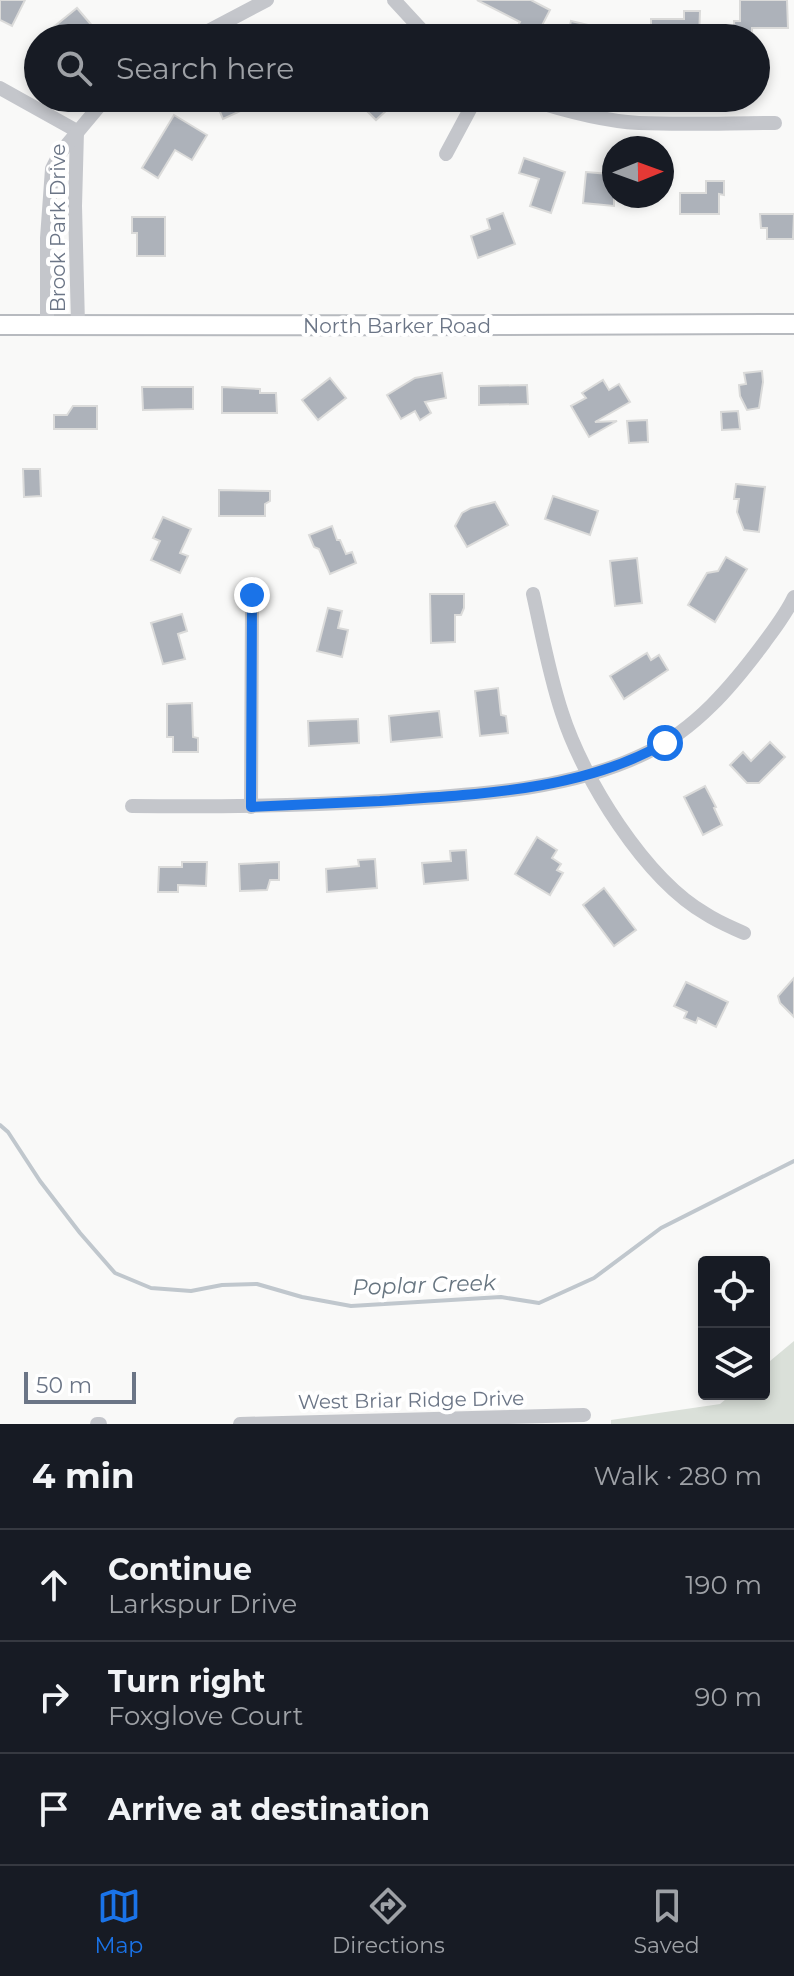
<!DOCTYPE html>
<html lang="en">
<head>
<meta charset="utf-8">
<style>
	:root { --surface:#171b24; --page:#20242c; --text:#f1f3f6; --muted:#9ea1a6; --line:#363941; --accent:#1a73e8 }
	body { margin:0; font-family:Montserrat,sans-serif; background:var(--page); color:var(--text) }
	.controls { position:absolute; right:24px; bottom:24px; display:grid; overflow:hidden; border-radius:8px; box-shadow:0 4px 12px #0003 }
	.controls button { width:72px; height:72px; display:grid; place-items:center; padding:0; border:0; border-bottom:2px solid var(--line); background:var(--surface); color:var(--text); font:40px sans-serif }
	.compass { position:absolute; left:602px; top:136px; width:72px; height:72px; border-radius:50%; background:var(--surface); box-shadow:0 4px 12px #0003; rotate:89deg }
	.scale { position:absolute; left:24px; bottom:20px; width:112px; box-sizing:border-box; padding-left:8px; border:4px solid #6b7586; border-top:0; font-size:22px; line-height:28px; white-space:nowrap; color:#6b7586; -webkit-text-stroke:6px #fff; paint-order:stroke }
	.stop { position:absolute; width:24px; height:24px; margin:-18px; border:6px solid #1a73e8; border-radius:50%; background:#fff }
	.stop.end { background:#1a73e8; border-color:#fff; box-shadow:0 2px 8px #0008 }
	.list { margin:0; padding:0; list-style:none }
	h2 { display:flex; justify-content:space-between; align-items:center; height:104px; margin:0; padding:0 32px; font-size:34px }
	h2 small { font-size:26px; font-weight:400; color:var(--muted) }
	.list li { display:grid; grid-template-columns:52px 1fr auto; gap:24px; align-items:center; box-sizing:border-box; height:112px; padding:0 32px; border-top:2px solid var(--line) }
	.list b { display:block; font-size:30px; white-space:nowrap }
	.list p { margin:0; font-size:26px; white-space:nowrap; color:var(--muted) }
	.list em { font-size:26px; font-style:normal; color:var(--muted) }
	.icon { flex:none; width:44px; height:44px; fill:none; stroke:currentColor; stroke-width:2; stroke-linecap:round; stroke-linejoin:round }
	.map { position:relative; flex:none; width:794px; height:1424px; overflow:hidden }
	.search { position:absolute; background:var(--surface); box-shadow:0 4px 12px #0003; left:24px; right:24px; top:24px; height:88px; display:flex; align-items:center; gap:20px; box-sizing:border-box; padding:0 28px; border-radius:44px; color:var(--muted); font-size:30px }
	.sheet { height:440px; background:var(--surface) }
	nav { display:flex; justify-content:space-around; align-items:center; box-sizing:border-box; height:112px; border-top:2px solid var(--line); background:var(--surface); font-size:22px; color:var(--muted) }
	nav a { display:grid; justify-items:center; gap:4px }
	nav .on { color:var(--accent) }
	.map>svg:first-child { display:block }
</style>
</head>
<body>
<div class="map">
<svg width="794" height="1424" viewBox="0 0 794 1424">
	<rect width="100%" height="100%" fill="#f9f9f8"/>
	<path fill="#dae0d9" d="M794,1341V1424H611V1420L720,1404L732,1394H764V1366Z"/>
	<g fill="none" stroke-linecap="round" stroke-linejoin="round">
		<path stroke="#c0c7cd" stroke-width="4" d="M0,1125L8,1132L40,1181L80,1233L115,1273L151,1288L191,1291L222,1285L257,1284L302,1297L351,1306L501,1297L539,1303L594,1278L661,1228L794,1161"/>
	</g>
	<g fill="#adb2ba" stroke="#dbdbda" stroke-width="2">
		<path d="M0,0H25L12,26L0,20Z"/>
		<path d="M477,0H531L550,10L536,37L517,27L520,22Z"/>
		<path d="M740,0H787L788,28H752V38H735L734,21H740Z"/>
		<path d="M77,8L94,28L82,38H40Z"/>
		<path d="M684,11H700L699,38H651V19H684Z"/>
		<path d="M571,21L622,33L621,38H567Z"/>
		<path d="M214,98H269L223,119Z"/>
		<path d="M366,98H394L385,106L388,109L376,120L360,104Z"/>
		<path d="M174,115L207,135L192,160L175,150L158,178L142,168Z"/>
		<path d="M524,158L565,172L551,213L530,206L539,179L519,173Z"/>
		<path d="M586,172L609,174L608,180H614V206L583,203Z"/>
		<path d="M706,181H724V195L719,194V214H680V193H706Z"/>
		<path d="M503,213L515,244L478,258L471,236L490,229L487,219Z"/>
		<path d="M760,214H794L793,239H767V228H761Z"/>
		<path d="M132,217H165V256H137V233H132Z"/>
		<path d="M762,371L763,382L759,408L747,410L740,396L739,385L746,384L744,373Z"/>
		<path d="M442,373L446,398L425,402L431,413L420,420L415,411L401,419L387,395L415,378Z"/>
		<path d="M330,378L346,398L318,420L302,400Z"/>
		<path d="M603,380L609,390L619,384L630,402L595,422L617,421L589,437L571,406L586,398L582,393Z"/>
		<path d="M527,385L528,404L479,405V386Z"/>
		<path d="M142,387H193V409L143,410Z"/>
		<path d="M222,387L260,389V393H276L277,413H222Z"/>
		<path d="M73,406H97V429H54V415H67Z"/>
		<path d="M738,411L740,429L722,430L721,412Z"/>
		<path d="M647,420L648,442L629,443L627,421Z"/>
		<path d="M23,469H40L41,496L24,497Z"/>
		<path d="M736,484L765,487L759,532L744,530L737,512L739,499H734Z"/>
		<path d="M219,490L270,491V501L265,504V516H219Z"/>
		<path d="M553,496L598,511L590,535L545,519Z"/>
		<path d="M495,502L508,525L467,547L455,526L462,513L471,508Z"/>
		<path d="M163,517L191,529L180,553L188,556L180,573L151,560L160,541L153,538Z"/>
		<path d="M332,526L337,540H340L346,554L352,552L356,563L330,574L319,549L314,547L309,535Z"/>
		<path d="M726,557L747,569L715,622L688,605L707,573L718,571Z"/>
		<path d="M637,558L642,603L615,606L610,561Z"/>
		<path d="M430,594H464V608L461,615H455V642L431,643Z"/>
		<path d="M328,608L342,611L338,628L348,630L342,657L317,651Z"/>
		<path d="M182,614L187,631L178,634L185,659L163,664L151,623Z"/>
		<path d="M647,653L651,660L659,655L668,670L624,699L610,676Z"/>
		<path d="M498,688L501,715L506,716L508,733L480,736L475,691Z"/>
		<path d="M192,703L193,737L198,738V752H173V737H167V704Z"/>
		<path d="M439,711L442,737L391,742L389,716Z"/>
		<path d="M358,719L359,743L309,746L308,721Z"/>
		<path d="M770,742L785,757L759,783H747L730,765L743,752L751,761Z"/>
		<path d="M705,786L716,807L714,808L722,825L703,835L684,797Z"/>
		<path d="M537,837L557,850L552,858L561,864L557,870L563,873L550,895L515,874Z"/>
		<path d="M466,850L468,880L424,884L422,863L451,861L450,851Z"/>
		<path d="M375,859L377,888L327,892L326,869L359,866L358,860Z"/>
		<path d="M182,862H207L206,886L178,885V892H158L159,867H182Z"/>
		<path d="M279,862V880H270L267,890L240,891L239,864Z"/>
		<path d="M604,888L636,930L614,946L583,905Z"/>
		<path d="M794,978V1017L780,1003L778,996Z"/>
		<path d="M686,982L728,1002L716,1027L698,1018L696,1023L684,1018L687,1012L674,1006Z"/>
	</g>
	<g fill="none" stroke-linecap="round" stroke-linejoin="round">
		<defs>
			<path id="major" d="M0,325C265,326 529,325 794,324"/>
		</defs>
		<use href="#major" stroke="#b7babf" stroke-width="22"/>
		<g stroke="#c4c6cb" stroke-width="14">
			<path d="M394,0L429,38"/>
			<path d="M195,38L267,0"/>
			<path d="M0,88L77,131"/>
			<path d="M525,98C562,110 601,121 639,123C684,125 730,123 775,123"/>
			<path d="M77,131L75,206L78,324"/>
			<path d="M446,154L476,98"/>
			<path d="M47,324V238L52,169L60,153L106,98"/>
			<path d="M533,594C542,634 549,674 562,713C583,779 645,879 706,914C718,922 731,927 744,933"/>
			<path d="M132,806C215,807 297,806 380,801C467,795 567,792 646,753C696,729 732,686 764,643C775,628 786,614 794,597"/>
			<path d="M251,807L252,595"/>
			<path d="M97,1424H100"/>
			<path d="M240,1424L584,1415"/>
		</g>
		<use href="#major" stroke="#fff" stroke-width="18"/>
	</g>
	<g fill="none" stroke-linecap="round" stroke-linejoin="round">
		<path stroke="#1a73e8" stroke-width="10" d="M252,595L251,807C294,805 337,803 380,801C476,794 579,792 665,743"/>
	</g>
	<g text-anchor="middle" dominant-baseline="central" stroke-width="8" stroke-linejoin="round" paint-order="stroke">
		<g font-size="20" fill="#6b7586" stroke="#fff">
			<text transform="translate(58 228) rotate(-90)">Brook Park Drive</text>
			<text x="397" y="326">North Barker Road</text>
			<text transform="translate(411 1400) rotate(-1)">West Briar Ridge Drive</text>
		</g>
		<g font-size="22" font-style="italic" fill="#677580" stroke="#fff">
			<text transform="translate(424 1285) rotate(-2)">Poplar Creek</text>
		</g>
	</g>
</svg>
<div class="controls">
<button><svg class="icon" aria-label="locate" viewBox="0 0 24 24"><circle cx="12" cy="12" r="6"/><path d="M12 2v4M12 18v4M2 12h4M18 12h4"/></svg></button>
<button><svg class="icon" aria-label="layers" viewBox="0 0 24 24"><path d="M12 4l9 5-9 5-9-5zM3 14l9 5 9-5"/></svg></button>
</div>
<svg class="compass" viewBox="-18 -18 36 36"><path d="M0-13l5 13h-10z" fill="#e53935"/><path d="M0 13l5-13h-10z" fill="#9ea1a6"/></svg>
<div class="scale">50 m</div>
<div class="stop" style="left:665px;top:743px"></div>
<div class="stop end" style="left:252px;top:595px"></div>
<div class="search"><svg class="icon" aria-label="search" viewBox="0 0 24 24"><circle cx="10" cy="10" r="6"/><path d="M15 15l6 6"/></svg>Search here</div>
</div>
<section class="sheet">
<h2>4 min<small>Walk · 280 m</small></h2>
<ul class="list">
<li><svg class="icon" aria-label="ahead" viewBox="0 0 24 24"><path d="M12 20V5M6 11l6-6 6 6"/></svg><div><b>Continue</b><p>Larkspur Drive</p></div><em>190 m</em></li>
<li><svg class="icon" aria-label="right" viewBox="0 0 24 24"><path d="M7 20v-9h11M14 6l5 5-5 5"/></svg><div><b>Turn right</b><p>Foxglove Court</p></div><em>90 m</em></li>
<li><svg class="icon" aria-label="arrive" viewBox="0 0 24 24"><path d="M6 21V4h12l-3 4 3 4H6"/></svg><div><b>Arrive at destination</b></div></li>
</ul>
</section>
<nav>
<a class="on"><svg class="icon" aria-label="map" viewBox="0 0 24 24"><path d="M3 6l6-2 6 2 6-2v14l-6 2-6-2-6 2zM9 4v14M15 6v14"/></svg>Map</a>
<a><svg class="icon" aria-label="directions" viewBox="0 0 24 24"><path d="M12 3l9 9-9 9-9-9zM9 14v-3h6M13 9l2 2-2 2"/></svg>Directions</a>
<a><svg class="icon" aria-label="saved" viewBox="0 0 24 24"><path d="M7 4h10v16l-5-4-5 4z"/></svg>Saved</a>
</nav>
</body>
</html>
